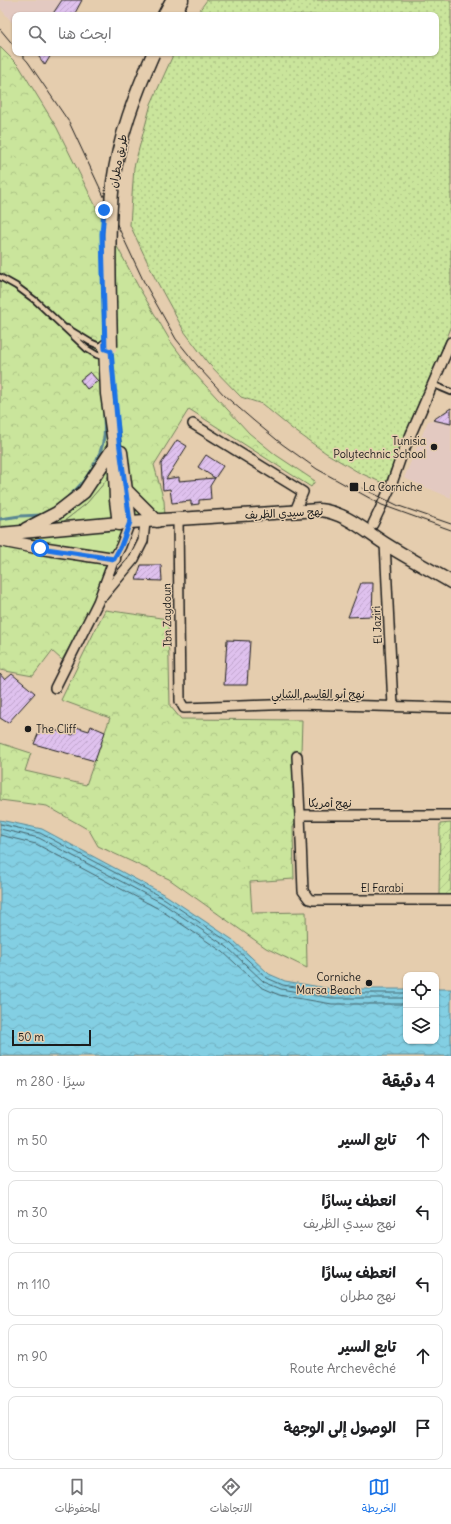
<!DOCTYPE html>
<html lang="ar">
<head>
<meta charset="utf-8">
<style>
	:root { --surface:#fff; --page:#f2f2f2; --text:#202124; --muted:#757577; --line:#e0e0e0; --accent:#1a73e8 }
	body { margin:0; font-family:Delius,"Playpen Sans Arabic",sans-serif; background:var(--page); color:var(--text); direction:rtl }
	.controls { position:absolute; right:12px; bottom:12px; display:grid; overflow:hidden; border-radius:8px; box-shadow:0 1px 3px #0004 }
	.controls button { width:36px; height:36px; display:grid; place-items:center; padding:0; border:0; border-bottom:1px solid var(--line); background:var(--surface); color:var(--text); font:20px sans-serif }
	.scale { position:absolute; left:12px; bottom:10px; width:79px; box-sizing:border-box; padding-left:4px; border:2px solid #1c1c1c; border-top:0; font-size:11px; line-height:14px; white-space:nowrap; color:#1c1c1c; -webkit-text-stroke:3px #e5cdae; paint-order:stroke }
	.stop { position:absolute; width:12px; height:12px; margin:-9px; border:3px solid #1a73e8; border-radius:50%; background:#fff }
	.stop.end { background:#1a73e8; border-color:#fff; box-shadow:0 1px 4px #0008 }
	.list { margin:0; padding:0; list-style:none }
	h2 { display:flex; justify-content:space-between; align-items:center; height:52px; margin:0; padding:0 16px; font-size:17px }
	h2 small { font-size:13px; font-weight:400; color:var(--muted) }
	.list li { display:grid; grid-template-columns:26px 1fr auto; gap:12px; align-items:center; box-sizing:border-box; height:64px; margin:0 8px 8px; padding:0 8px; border:1px solid var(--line); border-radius:8px }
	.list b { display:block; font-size:15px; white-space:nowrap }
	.list p { margin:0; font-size:13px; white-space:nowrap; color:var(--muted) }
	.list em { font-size:13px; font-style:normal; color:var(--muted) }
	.icon { flex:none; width:22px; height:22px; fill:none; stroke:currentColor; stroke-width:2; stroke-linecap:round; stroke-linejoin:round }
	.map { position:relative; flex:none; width:451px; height:1056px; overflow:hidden; direction:ltr }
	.search { position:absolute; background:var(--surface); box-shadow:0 1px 3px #0004; left:12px; right:12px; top:12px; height:44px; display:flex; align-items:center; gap:10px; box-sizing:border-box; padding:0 14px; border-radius:8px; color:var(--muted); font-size:15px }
	.sheet { height:412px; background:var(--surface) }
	nav { display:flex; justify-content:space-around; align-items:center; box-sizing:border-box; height:56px; border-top:1px solid var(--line); background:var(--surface); font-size:11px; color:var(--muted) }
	nav a { display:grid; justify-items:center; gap:2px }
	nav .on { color:var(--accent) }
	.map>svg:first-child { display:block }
</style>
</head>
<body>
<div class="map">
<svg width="451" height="1056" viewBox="0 0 451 1056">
	<defs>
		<pattern id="forest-crowns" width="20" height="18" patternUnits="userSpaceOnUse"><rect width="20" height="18" fill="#cae59c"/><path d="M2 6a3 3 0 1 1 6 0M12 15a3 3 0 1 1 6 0" fill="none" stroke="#adc486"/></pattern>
		<pattern id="park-dots" width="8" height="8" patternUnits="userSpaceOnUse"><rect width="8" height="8" fill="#cae59c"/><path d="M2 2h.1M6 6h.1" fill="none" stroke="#adc486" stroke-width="1.8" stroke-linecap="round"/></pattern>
		<pattern id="garden-furrows" width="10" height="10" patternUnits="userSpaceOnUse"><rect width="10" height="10" fill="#cae59c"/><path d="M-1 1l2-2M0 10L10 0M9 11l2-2" fill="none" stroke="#adc486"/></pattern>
		<pattern id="water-waves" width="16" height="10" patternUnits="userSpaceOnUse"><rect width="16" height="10" fill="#83cfe3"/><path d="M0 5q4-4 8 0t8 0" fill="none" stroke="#71b1c2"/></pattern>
		<pattern id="building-hatch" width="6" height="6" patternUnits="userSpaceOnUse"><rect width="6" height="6" fill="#dfc1ee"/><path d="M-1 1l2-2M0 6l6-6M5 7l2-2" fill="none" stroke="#bfa5cc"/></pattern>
	</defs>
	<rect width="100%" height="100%" fill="#e5cdae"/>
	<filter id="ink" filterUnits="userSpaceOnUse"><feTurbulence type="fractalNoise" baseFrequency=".025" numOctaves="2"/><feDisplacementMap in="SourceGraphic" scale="8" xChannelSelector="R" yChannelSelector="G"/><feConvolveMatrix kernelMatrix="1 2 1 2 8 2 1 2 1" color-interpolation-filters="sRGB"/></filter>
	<g filter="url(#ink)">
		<g fill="#e3c9c1">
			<path d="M0,0H82L74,15H15V26L0,8Z"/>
			<path d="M451,408V498L404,478L428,421L433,420Z"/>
		</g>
		<path fill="#cae59c" stroke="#73805c" d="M117,459L165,516L117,520C123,535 123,539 113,552L103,554L24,540L59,525L86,504L105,482Z"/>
		<g fill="url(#forest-crowns)" stroke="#73805c">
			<path d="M0,47L19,66L57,128L93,201L138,286L171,342L195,374L249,433L276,455L315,481L311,487L189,409L154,465L164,501L165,516L144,511L117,459L105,482L86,504L59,525L24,540L103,554L113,552L94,602L62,660L52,651L33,676L0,670Z"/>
			<path d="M105,610L168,619L170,706L181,719L302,720L299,817L293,827L294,879L250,882L252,913L306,912L307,968L266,948L169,879L98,846L89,830L47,806L0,800V743L31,753L25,771L86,785L110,718L61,700Z"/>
		</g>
		<path fill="url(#park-dots)" stroke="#73805c" d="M207,0H451V328L385,484L358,472L326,453L291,428L262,404L241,397L208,363L184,331L155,278L130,225L134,167L151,104L174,53H436V15H196Z"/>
		<path fill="url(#garden-furrows)" stroke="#73805c" d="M451,823V896H439L440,824Z"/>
		<path fill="url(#water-waves)" stroke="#5a8793" d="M0,820L42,829L167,896L233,940L269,974L285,981L332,989H406V1041H436V989H451V1056H0Z"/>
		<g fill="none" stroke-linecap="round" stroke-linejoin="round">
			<g stroke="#45646c" stroke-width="1">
				<path d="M0,824L40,833L165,899L230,943L267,978L283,985L332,993H406"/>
				<path d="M0,829L39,838L162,903L227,947L264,982L281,989L332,998H406"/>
				<path d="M0,835L36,844L159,909L223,952L261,987L279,995L332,1004H406"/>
			</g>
			<g stroke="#5a8793" stroke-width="3">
				<path d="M69,496C86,482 101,458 104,437C105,430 104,422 104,414"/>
				<path d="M0,519L20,516L42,515"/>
			</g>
		</g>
		<g fill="url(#building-hatch)" stroke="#1c1c1c">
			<path d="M62,0H82L74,15H52Z"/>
			<path d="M36,53H52L45,65Z"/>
			<path d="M90,372L98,381L87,389L80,380Z"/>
			<path d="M451,408V424L433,420Z"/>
			<path d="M177,440L187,446L166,479L179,477V481L215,478L210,486L211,499L199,500V504L191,505V501L172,503L170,489L163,490L161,464Z"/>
			<path d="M206,455L223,466L215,478L198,467Z"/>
			<path d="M141,565H161L162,581L136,580Z"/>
			<path d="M361,583H373L372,616L348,617Z"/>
			<path d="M227,640L250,641L247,685H224Z"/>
			<path d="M0,674L5,680L12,674L35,693L8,723L0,718Z"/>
			<path d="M91,726L105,732L95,761L34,744L41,727L73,735L76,727L89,731Z"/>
		</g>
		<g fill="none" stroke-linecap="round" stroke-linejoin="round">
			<defs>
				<g id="lane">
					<path d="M0,277L16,286L36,301L87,349L97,355L104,357"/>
					<path d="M67,328L90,342L104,348"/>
					<path d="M432,384L451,392"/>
				</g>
				<g id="street">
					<path d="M193,424L303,492L295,511"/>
					<path d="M178,520L180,701L184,708L297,704L451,708"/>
					<path d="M373,524L391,486L401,457L451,342"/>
					<path d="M385,543L393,706"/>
					<path d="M103,596L134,559L143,541L145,522"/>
					<path d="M55,688L98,602L114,559L121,546L130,522"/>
					<path d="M297,756L300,815"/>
					<path d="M451,815H300L303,891L309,899L313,900H451"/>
				</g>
				<g id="secondary">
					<path d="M164,15L172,0"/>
					<path d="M174,15L182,0"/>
					<path d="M105,346L107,394L114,443L116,500L119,524"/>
					<path d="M121,452L130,522"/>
					<path d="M127,491L157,521"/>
					<path d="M26,529L57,513L84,492L114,447"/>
					<path d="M0,534L130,522L319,510C344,512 364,530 384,543C406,557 429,569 451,582"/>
					<path d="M0,540L41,548L114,559"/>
				</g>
			</defs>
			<use href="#lane" stroke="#1c1c1c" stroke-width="8"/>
			<use href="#street" stroke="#1c1c1c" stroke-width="12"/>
			<use href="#secondary" stroke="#1c1c1c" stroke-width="15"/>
			<use href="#lane" stroke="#e5cdae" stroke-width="4.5"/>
			<use href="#street" stroke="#e5cdae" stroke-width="9"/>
			<use href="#secondary" stroke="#e5cdae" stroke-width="12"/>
			<g stroke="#1c1c1c" stroke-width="1">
				<path d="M0,29L15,47"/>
				<path d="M20,53L28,62L69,122L144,282L176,339L201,370L225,396L254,421L282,444L317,469L382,505L451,530"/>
				<path d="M362,488L399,506L451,524"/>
			</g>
			<defs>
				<path id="secondary-bridge" d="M111,347C110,292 107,236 113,182C119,137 135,95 153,54"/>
			</defs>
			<use href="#secondary-bridge" stroke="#1c1c1c" stroke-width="15" stroke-linecap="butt"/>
			<use href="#secondary-bridge" stroke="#e5cdae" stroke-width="12"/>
		</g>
	</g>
	<g fill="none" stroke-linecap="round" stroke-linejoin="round" filter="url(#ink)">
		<path stroke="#1a73e8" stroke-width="5" d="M40,548L114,559L121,546L130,522L119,441L111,351L105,349L102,234L104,210"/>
	</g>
	<g fill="#1c1c1c" stroke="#e5cdae" stroke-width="1.5">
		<circle cx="434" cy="447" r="4"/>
		<rect x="349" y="482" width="10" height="10" rx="2"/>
		<circle cx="28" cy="729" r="4"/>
		<circle cx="369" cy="983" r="4"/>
	</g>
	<g text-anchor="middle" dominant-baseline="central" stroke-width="3" stroke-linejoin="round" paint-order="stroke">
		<g font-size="11" fill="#1c1c1c" stroke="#e5cdae">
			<text transform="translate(118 161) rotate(-79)">طريق مطران</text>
			<text transform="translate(284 513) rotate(-3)">نهج سيدي الظريف</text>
			<text transform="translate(167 615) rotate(-91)">Ibn Zaydoun</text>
			<text transform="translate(377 625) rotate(-93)">El Jaziri</text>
			<text x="318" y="694">نهج أبو القاسم الشابي</text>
			<text x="330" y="803">نهج أمريكا</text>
			<text x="382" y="888">El Farabi</text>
		</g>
		<g font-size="11" fill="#1c1c1c" stroke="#e5cdae" text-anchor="end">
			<text x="426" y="441">Tunisia<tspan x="426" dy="13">Polytechnic School</tspan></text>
			<text x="363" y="487" text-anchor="start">La Corniche</text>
			<text x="36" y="729" text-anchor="start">The Cliff</text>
			<text x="361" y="977">Corniche<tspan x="361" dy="13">Marsa Beach</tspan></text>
		</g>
	</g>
</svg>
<div class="controls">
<button><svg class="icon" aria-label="locate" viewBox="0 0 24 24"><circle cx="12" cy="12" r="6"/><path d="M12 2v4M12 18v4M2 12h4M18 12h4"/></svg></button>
<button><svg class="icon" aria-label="layers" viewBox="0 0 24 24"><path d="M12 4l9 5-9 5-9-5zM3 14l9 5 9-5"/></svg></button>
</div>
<div class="scale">50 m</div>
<div class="stop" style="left:40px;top:548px"></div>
<div class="stop end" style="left:104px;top:210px"></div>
<div class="search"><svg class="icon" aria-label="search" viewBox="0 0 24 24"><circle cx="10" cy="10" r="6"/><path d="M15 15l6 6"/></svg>ابحث هنا</div>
</div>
<section class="sheet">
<h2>4 دقيقة<small>سيرًا · 280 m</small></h2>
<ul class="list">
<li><svg class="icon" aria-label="ahead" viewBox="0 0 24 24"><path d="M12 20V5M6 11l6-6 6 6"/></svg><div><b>تابع السير</b></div><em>50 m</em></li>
<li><svg class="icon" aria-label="left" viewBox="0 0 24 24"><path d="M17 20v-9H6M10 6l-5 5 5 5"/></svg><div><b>انعطف يسارًا</b><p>نهج سيدي الظريف</p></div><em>30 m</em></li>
<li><svg class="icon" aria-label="left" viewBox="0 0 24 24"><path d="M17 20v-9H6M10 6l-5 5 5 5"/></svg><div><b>انعطف يسارًا</b><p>نهج مطران</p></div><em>110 m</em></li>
<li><svg class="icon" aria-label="ahead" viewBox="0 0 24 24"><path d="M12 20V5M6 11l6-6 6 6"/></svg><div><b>تابع السير</b><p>Route Archevêché</p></div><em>90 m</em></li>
<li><svg class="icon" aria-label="arrive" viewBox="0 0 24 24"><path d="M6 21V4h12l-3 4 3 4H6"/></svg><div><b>الوصول إلى الوجهة</b></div></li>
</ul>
</section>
<nav>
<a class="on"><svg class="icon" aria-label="map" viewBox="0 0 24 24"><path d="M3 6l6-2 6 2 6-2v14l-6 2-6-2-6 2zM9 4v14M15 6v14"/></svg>الخريطة</a>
<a><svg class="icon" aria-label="directions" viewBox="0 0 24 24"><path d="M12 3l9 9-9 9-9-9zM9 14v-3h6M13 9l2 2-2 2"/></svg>الاتجاهات</a>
<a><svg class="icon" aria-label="saved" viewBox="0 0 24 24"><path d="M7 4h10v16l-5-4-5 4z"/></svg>المحفوظات</a>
</nav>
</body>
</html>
